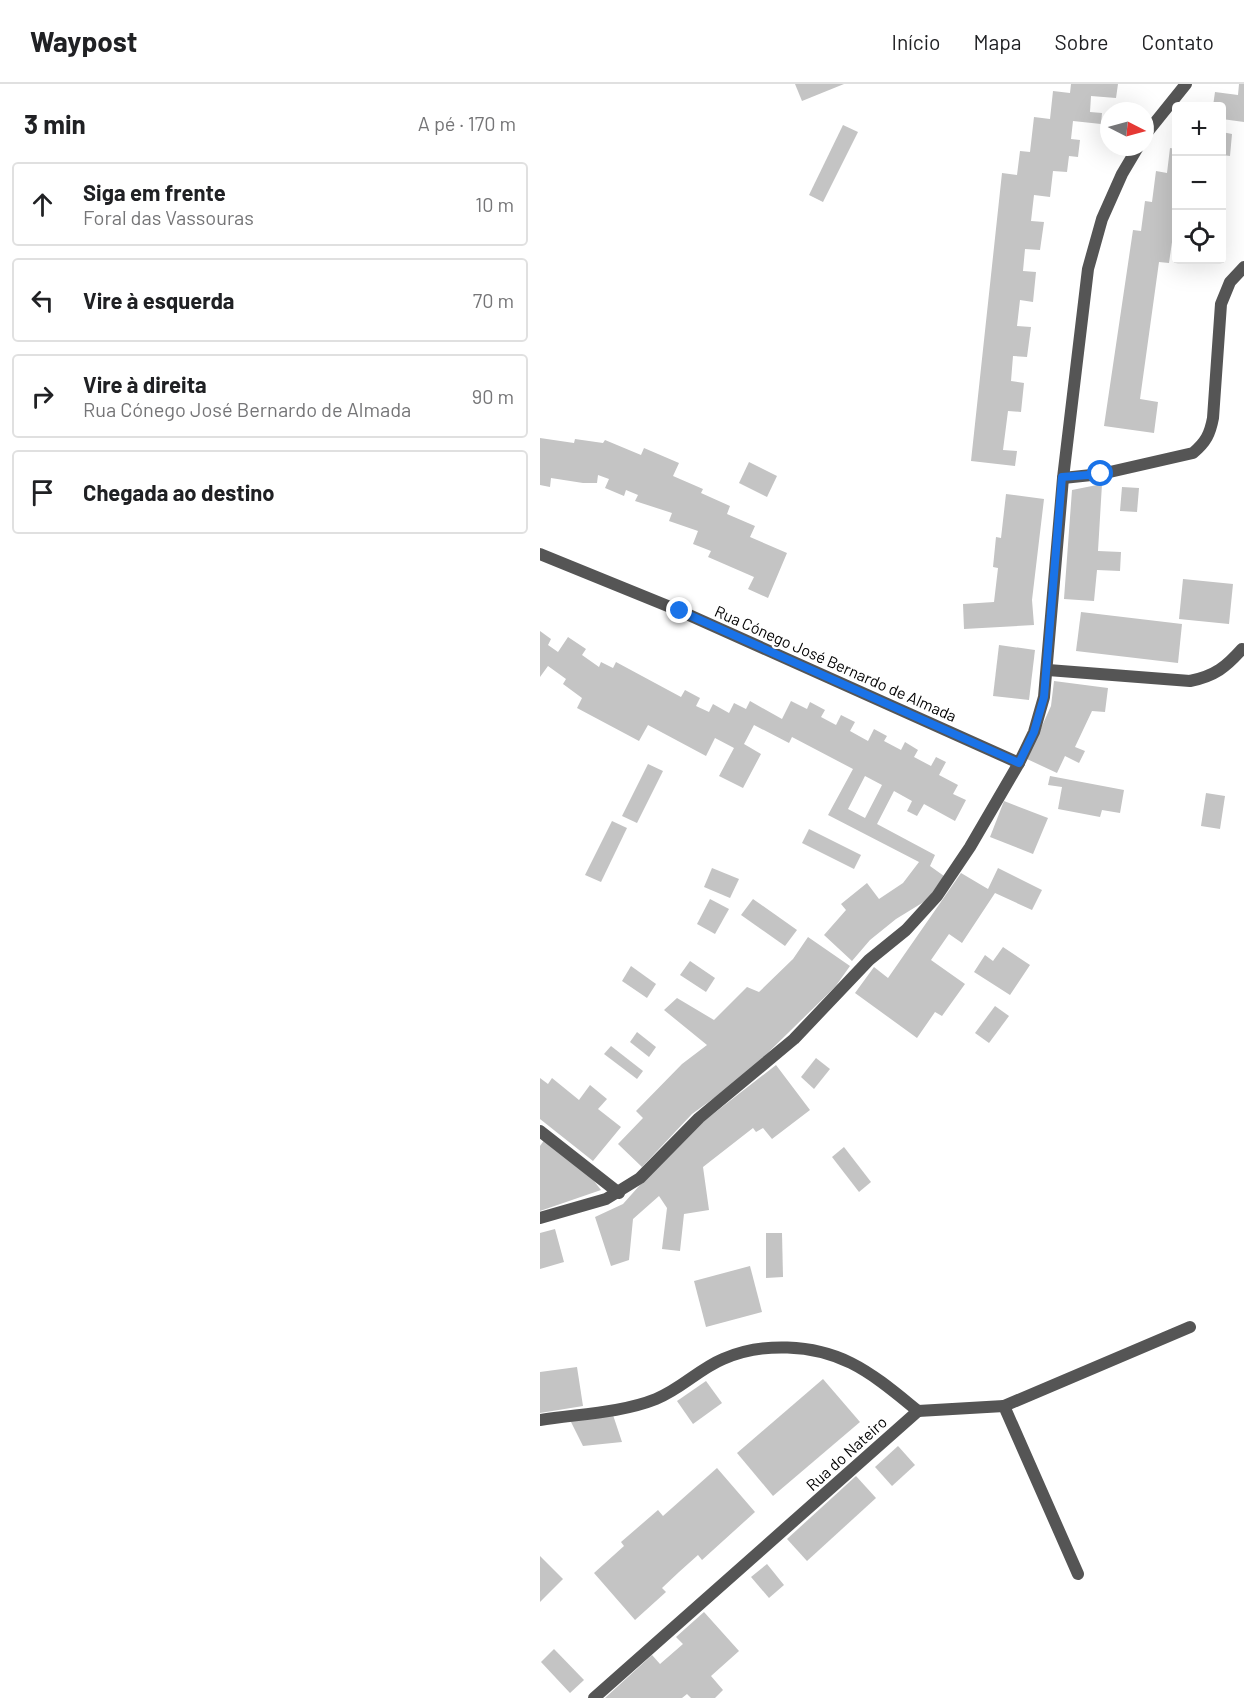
<!DOCTYPE html>
<html lang="pt">
<head>
<meta charset="utf-8">
<style>
	:root { --surface:#fff; --page:#f2f2f2; --text:#202124; --muted:#757577; --line:#e0e0e0 }
	body { margin:0; font-family:Barlow,sans-serif; background:var(--page); color:var(--text) }
	.controls { position:absolute; right:18px; top:18px; display:grid; overflow:hidden; border-radius:6px; box-shadow:0 6px 24px #0002 }
	.controls button { width:54px; height:54px; display:grid; place-items:center; padding:0; border:0; border-bottom:2px solid var(--line); background:var(--surface); color:var(--text); font:30px sans-serif }
	.compass { position:absolute; left:560px; top:18px; width:54px; height:54px; border-radius:50%; background:var(--surface); box-shadow:0 6px 24px #0002; rotate:96deg }
	.stop { position:absolute; width:18px; height:18px; margin:-14px; border:4px solid #1a73e8; border-radius:50%; background:#fff }
	.stop.end { background:#1a73e8; border-color:#fff; box-shadow:0 2px 6px #0008 }
	.list { margin:0; padding:0; list-style:none }
	h2 { display:flex; justify-content:space-between; align-items:center; height:78px; margin:0; padding:0 24px; font-size:26px }
	h2 small { font-size:20px; font-weight:400; color:var(--muted) }
	.list li { display:grid; grid-template-columns:39px 1fr auto; gap:18px; align-items:center; box-sizing:border-box; height:84px; margin:0 12px 12px; padding:0 12px; border:2px solid var(--line); border-radius:6px }
	.list b { display:block; font-size:22px; white-space:nowrap }
	.list p { margin:0; font-size:20px; white-space:nowrap; color:var(--muted) }
	.list em { font-size:20px; font-style:normal; color:var(--muted) }
	.icon { flex:none; width:33px; height:33px; fill:none; stroke:currentColor; stroke-width:2; stroke-linecap:round; stroke-linejoin:round }
	.map { position:relative; flex:none; width:704px; height:1614px; overflow:hidden }
	header { display:flex; align-items:center; gap:36px; box-sizing:border-box; height:84px; padding:0 30px; background:var(--surface); border-bottom:2px solid var(--line) }
	header strong { font-size:28px }
	nav { display:flex; gap:33px; margin-inline-start:auto; font-size:21px }
	main { display:flex }
	aside { flex:1; background:var(--surface) }
	.map>svg:first-child { display:block }
</style>
</head>
<body>
<header>
<strong>Waypost</strong>
<nav><a>Início</a><a>Mapa</a><a>Sobre</a><a>Contato</a></nav>
</header>
<main>
<aside>
<h2>3 min<small>A pé · 170 m</small></h2>
<ul class="list">
<li><svg class="icon" aria-label="ahead" viewBox="0 0 24 24"><path d="M12 20V5M6 11l6-6 6 6"/></svg><div><b>Siga em frente</b><p>Foral das Vassouras</p></div><em>10 m</em></li>
<li><svg class="icon" aria-label="left" viewBox="0 0 24 24"><path d="M17 20v-9H6M10 6l-5 5 5 5"/></svg><div><b>Vire à esquerda</b></div><em>70 m</em></li>
<li><svg class="icon" aria-label="right" viewBox="0 0 24 24"><path d="M7 20v-9h11M14 6l5 5-5 5"/></svg><div><b>Vire à direita</b><p>Rua Cónego José Bernardo de Almada</p></div><em>90 m</em></li>
<li><svg class="icon" aria-label="arrive" viewBox="0 0 24 24"><path d="M6 21V4h12l-3 4 3 4H6"/></svg><div><b>Chegada ao destino</b></div></li>
</ul>
</aside>
<div class="map">
<svg width="704" height="1614" viewBox="0 0 704 1614">
	<rect width="100%" height="100%" fill="#fff"/>
	<g fill="#c4c4c4" fill-rule="evenodd">
		<path d="M255,0H304L262,17Z"/>
		<path d="M531,0H578L576,14L551,12L550,28L562,29L561,40L533,37L531,55L540,56L538,73L529,72L527,88L513,87L510,113L494,111L491,137L504,138L500,166L485,165L483,187L496,188L493,218L480,216L477,242L491,243L487,273L473,272L471,297L484,299L481,328L468,327L463,366L477,367L475,382L431,377L462,89L477,91L480,67L490,68L494,33L510,35L513,7L530,9Z"/>
		<path d="M699,0H704V38L682,35V22H673L675,8L698,11Z"/>
		<path d="M303,41L318,48L283,118L269,111Z"/>
		<path d="M682,48L692,50L690,72L682,71Z"/>
		<path d="M630,64L636,65V152L633,151L629,179L619,178L600,315L618,318L614,349L564,342L593,146L601,147L605,117L612,118L616,87L627,89Z"/>
		<path d="M0,354L34,359L35,355L63,359L65,356L101,371L104,364L139,379L133,392L163,405L161,409L190,422L187,430L215,442L210,453L247,469L228,514L208,505L214,493L168,473L171,467L153,460L158,447L129,437L132,429L95,417L98,411L86,406L84,412L65,404L69,395L58,391L57,399H43L11,394L10,403L0,401Z"/>
		<path d="M209,378L237,392L227,413L199,399Z"/>
		<path d="M562,400L558,467L581,468L580,487L557,486L554,517L524,515L532,406Z"/>
		<path d="M582,403L599,404L597,428L580,427Z"/>
		<path d="M466,410L504,415L492,516L494,541L424,545L423,520L454,518L458,484L453,483L456,453L461,454Z"/>
		<path d="M643,495L693,500L689,540L639,535Z"/>
		<path d="M541,528L642,540L638,579L536,567Z"/>
		<path d="M0,547L11,555L8,561L18,568L28,553L46,565L42,571L59,583L61,578L73,584L76,578L141,613L145,606L160,614L156,622L169,628L173,620L189,629L194,619L206,625L210,617L242,635L251,617L267,625L270,618L285,626L281,633L296,641L301,631L315,638L310,647L328,657L334,645L347,652L344,657L361,666L365,658L378,666L374,673L391,682L396,673L406,678L399,691L418,701L413,710L426,716L415,737L384,720L377,732L367,727L372,717L354,707L337,740L395,771L390,782L404,792L387,816L356,835L330,856L312,877L284,851L306,826L301,820L327,799L339,815L363,799L379,778L288,731L313,685L252,653L249,659L214,641L204,660L221,670L203,704L179,692L194,664L175,654L166,672L108,641L99,657L37,624L42,614L23,600L26,595L8,582L0,593ZM325,692L342,701L325,734L308,725Z"/>
		<path d="M459,561L495,566L489,616L453,612Z"/>
		<path d="M514,597L568,604L565,628L552,627L535,663L545,667L539,679L525,672L517,689L487,675L511,622Z"/>
		<path d="M108,680L123,687L97,739L82,732Z"/>
		<path d="M510,692L584,706L580,729L562,726L560,733L518,725L522,703L508,701Z"/>
		<path d="M666,709L685,712L680,745L661,742Z"/>
		<path d="M464,717L508,734L493,770L450,753Z"/>
		<path d="M72,737L87,744L61,798L45,791Z"/>
		<path d="M269,745L321,771L314,785L262,759Z"/>
		<path d="M172,784L199,795L190,814L164,803Z"/>
		<path d="M458,784L502,806L492,826L455,809L422,859L409,850L391,876L425,900L402,932L395,928L377,954L315,909L334,883L348,894L421,789L448,805Z"/>
		<path d="M170,815L189,825L175,850L157,840Z"/>
		<path d="M213,815L257,846L245,862L201,831Z"/>
		<path d="M268,853L310,882L295,903L203,993L152,1030L102,1083L78,1060L103,1034L96,1027L142,980L167,961L124,926L137,914L174,936L207,903L219,908L253,875Z"/>
		<path d="M463,863L490,881L470,911L434,888L445,871L453,877Z"/>
		<path d="M150,877L175,894L166,908L140,891Z"/>
		<path d="M91,882L116,900L107,914L82,897Z"/>
		<path d="M455,922L469,932L449,959L435,949Z"/>
		<path d="M97,948L116,963L109,973L90,958Z"/>
		<path d="M71,962L103,987L97,995L64,970Z"/>
		<path d="M276,974L290,985L274,1005L261,993Z"/>
		<path d="M236,981L270,1026L232,1055L223,1044L216,1048L213,1044L163,1083L169,1126L144,1130L140,1167L122,1165L127,1124L119,1112L93,1135L89,1176L71,1182L55,1133L83,1120L141,1055Z"/>
		<path d="M0,994L8,1000L12,994L39,1016L50,1001L67,1015L58,1025L81,1043L53,1077L0,1035Z"/>
		<path d="M5,1055L44,1084L61,1106L0,1127V1062Z"/>
		<path d="M304,1063L331,1098L319,1108L292,1073Z"/>
		<path d="M15,1145L24,1178L0,1185V1149Z"/>
		<path d="M226,1149H242L243,1193L226,1194Z"/>
		<path d="M210,1182L222,1228L166,1243L154,1197Z"/>
		<path d="M37,1283L43,1322L0,1329V1288Z"/>
		<path d="M283,1295L320,1338L233,1412L197,1369Z"/>
		<path d="M166,1297L182,1319L153,1340L137,1317Z"/>
		<path d="M73,1331L82,1358L43,1362L30,1336Z"/>
		<path d="M358,1362L375,1381L352,1402L335,1383Z"/>
		<path d="M177,1384L215,1428L162,1476L158,1471L139,1488L122,1504L126,1508L95,1536L54,1489L84,1462L81,1458L118,1426L123,1432Z"/>
		<path d="M316,1392L336,1414L267,1477L247,1455Z"/>
		<path d="M0,1472L23,1495L0,1518Z"/>
		<path d="M227,1480L244,1501L229,1514L211,1493Z"/>
		<path d="M164,1528L199,1567L171,1592L183,1606L175,1614H151L147,1610L142,1614H65L112,1571L120,1580L143,1560L136,1553Z"/>
		<path d="M14,1565L44,1596L30,1609L1,1578Z"/>
	</g>
	<g fill="none" stroke-linecap="round" stroke-linejoin="round">
		<g stroke="#555" stroke-width="12">
			<path d="M508,586L650,597C675,592 686,583 702,565"/>
			<path d="M464,1322L650,1243"/>
			<path d="M378,1327L464,1322L538,1490"/>
		</g>
		<g stroke="#555" stroke-width="12">
			<path d="M605,51L646,0"/>
			<path d="M523,394L561,390L653,369C666,358 670,350 673,334L681,220L690,198L704,183"/>
			<path d="M0,470L140,527L479,679"/>
			<path d="M0,1047L79,1109"/>
			<path d="M0,1134L66,1115L100,1094L159,1034L254,955L329,876L366,846L397,812L430,763L479,679L494,648L504,613L523,394L548,185L562,135L582,90L598,63"/>
			<path d="M0,1336C38,1330 81,1329 116,1315C141,1305 159,1285 183,1275C222,1258 273,1260 311,1279C335,1291 357,1310 378,1327L54,1614"/>
		</g>
	</g>
	<g fill="none" stroke-linecap="round" stroke-linejoin="round">
		<path stroke="#1a73e8" stroke-width="8" d="M140,527L479,679L494,648L504,613L522,393L561,390"/>
	</g>
	<g text-anchor="middle" dominant-baseline="central" stroke-width="4.5" stroke-linejoin="round" paint-order="stroke">
		<g font-size="16" fill="#000" stroke="#fff">
			<text transform="translate(296 579) rotate(24)">Rua Cónego José Bernardo de Almada</text>
			<text transform="translate(306 1369) rotate(-42)">Rua do Nateiro</text>
		</g>
	</g>
</svg>
<div class="controls">
<button>+</button>
<button>−</button>
<button><svg class="icon" aria-label="locate" viewBox="0 0 24 24"><circle cx="12" cy="12" r="6"/><path d="M12 2v4M12 18v4M2 12h4M18 12h4"/></svg></button>
</div>
<svg class="compass" viewBox="-18 -18 36 36"><path d="M0-13l5 13h-10z" fill="#e53935"/><path d="M0 13l5-13h-10z" fill="#757577"/></svg>
<div class="stop" style="left:561px;top:390px"></div>
<div class="stop end" style="left:140px;top:527px"></div>
</div>
</main>
</body>
</html>
